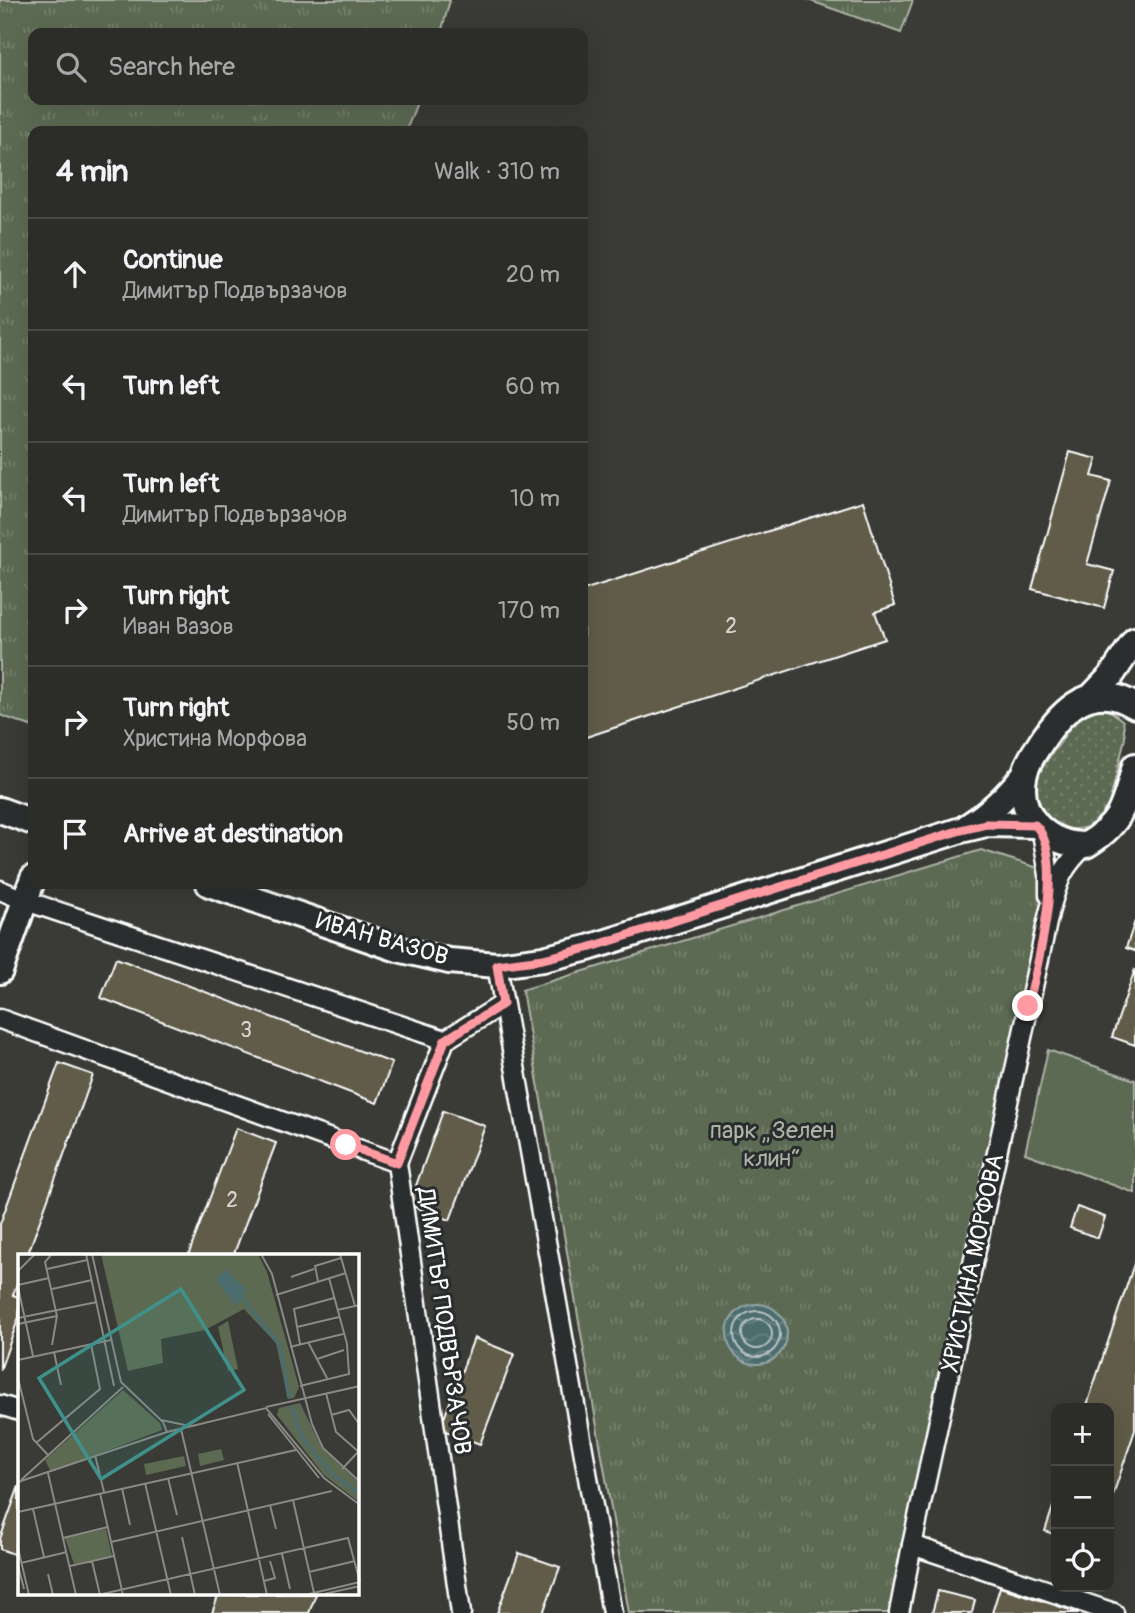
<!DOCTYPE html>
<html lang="en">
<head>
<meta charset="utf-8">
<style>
	:root { --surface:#2c2c28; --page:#343430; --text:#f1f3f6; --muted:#a6a7a8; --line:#484845 }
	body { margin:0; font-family:Pangolin,sans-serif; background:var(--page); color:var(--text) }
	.controls { position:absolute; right:21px; bottom:21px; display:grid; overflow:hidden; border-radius:14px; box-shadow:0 7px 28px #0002 }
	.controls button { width:63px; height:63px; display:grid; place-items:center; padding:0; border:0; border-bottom:2px solid var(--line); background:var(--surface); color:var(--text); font:35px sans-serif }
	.stop { position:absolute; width:21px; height:21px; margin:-16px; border:5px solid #ff9aa2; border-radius:50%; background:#fff }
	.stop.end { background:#ff9aa2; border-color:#fff; box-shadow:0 2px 7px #0008 }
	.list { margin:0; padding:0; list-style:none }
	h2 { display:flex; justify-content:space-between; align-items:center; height:91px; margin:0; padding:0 28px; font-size:30px }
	h2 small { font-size:23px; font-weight:400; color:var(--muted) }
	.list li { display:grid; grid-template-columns:46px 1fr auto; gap:21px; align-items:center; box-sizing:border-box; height:112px; padding:0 28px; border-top:2px solid var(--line) }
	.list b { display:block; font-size:26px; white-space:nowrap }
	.list p { margin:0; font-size:23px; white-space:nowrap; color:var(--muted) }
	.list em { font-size:23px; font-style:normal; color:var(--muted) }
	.icon { flex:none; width:38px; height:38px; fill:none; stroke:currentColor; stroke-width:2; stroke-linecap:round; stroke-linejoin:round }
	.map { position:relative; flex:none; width:1135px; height:1613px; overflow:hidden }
	.search { position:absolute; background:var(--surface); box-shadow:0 7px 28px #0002; left:28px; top:28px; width:560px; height:77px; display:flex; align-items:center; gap:18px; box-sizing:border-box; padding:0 24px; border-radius:14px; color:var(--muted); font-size:26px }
	.panel { position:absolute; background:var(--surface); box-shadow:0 7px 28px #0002; left:28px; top:126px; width:560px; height:763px; border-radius:14px }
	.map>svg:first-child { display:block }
</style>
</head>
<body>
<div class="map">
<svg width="1135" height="1613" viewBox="0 0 1135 1613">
	<defs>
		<pattern id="grass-dots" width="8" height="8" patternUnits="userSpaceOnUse" patternTransform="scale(1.75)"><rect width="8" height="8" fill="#5c6a52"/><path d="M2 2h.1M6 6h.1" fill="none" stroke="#74806c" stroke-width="1.8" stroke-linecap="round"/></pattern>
		<pattern id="park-tufts" width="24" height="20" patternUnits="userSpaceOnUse" patternTransform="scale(1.75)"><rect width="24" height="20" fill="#5c6a52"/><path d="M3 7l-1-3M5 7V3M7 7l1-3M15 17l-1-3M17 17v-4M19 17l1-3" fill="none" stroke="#74806c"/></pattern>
		<pattern id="water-waves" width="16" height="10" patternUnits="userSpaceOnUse" patternTransform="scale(1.75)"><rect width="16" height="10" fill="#4d6c6e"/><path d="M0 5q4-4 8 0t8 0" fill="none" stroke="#688284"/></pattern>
	</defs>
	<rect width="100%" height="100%" fill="#3a3b36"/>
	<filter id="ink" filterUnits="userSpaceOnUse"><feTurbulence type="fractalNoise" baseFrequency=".0143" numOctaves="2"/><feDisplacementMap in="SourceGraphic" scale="14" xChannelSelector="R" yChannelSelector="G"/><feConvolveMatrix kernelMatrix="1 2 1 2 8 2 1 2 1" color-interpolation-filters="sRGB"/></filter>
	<g filter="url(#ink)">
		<path fill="url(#grass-dots)" stroke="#aeb4a8" stroke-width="2" d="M1099,708L1112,712L1123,721L1125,738L1108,809C1093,833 1062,836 1043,815C1039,811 1034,802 1033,796C1033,776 1049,758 1060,743C1071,725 1078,712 1099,708Z"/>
		<g fill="url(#park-tufts)" stroke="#aeb4a8" stroke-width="2">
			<path d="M0,0H450L441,33H33V100H418L406,131H33V727L0,715Z"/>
			<path d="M808,0H913L901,33Z"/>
			<path d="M981,850L1048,871L1042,929L902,1613H629L522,990Z"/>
		</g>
		<path fill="#5c6a52" stroke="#aeb4a8" stroke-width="2" d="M1048,1050L1135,1080V1193L1025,1153Z"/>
		<circle fill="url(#water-waves)" stroke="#94a7a8" stroke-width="2" cx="757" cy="1334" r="30"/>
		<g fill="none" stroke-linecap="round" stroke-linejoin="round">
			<g stroke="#b8c4c5" stroke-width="2">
				<circle cx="757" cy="1334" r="23"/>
				<circle cx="757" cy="1334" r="15"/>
			</g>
		</g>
		<g fill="#615b4a" stroke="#fff" stroke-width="2">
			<path d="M1070,452L1097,459L1092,476L1111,481L1087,564L1114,571L1104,608L1032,589Z"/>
			<path d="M863,501L895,605L875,612L885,639L583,738V590Z"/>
			<path d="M1135,921V951L1126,948Z"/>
			<path d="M116,958L392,1063L377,1103L101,998Z"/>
			<path d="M1135,969V1045L1112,1037Z"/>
			<path d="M59,1063L93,1075L27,1256H19V1278L13,1295L19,1297V1317L0,1370V1224Z"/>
			<path d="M443,1111L485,1126L450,1220L409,1205Z"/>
			<path d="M236,1128L276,1143L233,1256H188Z"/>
			<path d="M1077,1207L1105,1217L1098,1238L1070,1228Z"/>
			<path d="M1135,1261V1430L1109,1507V1408H1086Z"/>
			<path d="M474,1338L514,1354L480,1444L440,1429Z"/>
			<path d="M19,1486V1556L0,1549V1539Z"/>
			<path d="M1056,1498V1535L1045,1531Z"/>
			<path d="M519,1553L560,1567L543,1613H497Z"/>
			<path d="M1000,1587L1079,1613H992Z"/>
			<path d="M938,1591L975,1600L972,1613H932Z"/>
			<path d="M219,1594H316L309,1613H212Z"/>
		</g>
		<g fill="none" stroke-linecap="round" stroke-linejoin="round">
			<defs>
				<g id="street">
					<path d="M1042,832L1049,875V895"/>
					<path d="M0,890L26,901L445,1040"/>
					<path d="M497,965L612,1613"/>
					<path d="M0,1019L397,1163L461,1613"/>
					<path d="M397,1163L445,1040L503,1004"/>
					<path d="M0,1405L19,1411"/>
					<path d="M912,1545L1114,1613"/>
					<path d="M899,1613L912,1545L1049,913C1058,881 1061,868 1086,845"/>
				</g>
				<g id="secondary">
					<path d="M1092,696L1111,676L1135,640"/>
					<path d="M1135,706C1093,679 1062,709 1040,744C1033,754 1026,765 1024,777C1017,817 1048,845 1086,845C1123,823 1124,805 1135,766"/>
					<path d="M0,810L33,822"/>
					<path d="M968,826C991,812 1007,795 1024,775"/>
					<path d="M209,884L398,949L449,961L497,965L543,959L588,948L961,830L986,824L1035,825"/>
					<path d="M0,971L33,878"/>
				</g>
			</defs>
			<use href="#street" stroke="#fff" stroke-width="23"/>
			<use href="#secondary" stroke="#fff" stroke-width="30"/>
			<use href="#street" stroke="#2a2d2e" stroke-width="18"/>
			<use href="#secondary" stroke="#2a2d2e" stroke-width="24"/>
		</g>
	</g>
	<g fill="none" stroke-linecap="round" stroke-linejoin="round" filter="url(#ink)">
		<path stroke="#ff9aa2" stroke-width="9" d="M346,1145L397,1163L445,1040L503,1004L497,965L543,959L588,948L961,830L986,824L1035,825C1067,856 1037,967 1028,1006"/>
	</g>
	<g text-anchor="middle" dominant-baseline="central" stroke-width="6" stroke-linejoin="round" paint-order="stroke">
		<g font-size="21" fill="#d8d6d2">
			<text x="731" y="626">2</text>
			<text x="246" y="1030">3</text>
			<text x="232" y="1200">2</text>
		</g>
		<g font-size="24" fill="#fff" stroke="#2a2d2e">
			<text transform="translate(382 939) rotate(16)">ИВАН ВАЗОВ</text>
			<text transform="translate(973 1263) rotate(-78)">ХРИСТИНА МОРФОВА</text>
			<text transform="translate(444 1321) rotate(82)">ДИМИТЪР ПОДВЪРЗАЧОВ</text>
		</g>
		<g font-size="24" fill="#aeb4a8" stroke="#2a2d2e">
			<text x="772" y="1130">парк „Зелен<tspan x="772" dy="28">клин“</tspan></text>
		</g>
	</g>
	<g transform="translate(18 1254)">
		<rect width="341" height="341" fill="#3a3b36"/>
		<path d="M282,149L304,194L341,229V248L306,221L259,161L261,154Z" fill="#5c6a52"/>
		<path d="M83,0H240L249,18L281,133L276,144L270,145L258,89L226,55L187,76L143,85L145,109L110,117ZM210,67L220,115L210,117L200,73ZM105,136L142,169L144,176L33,218L27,206ZM88,275L94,302L56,310L47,284Z" fill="#5c6a52"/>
		<path d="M203,195L206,206L182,212L180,200ZM166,202L168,212L128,221L126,210Z" fill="#5c6a52"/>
		<path d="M207,15L229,36L218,52L198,27Z" fill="#4d6c6e"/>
		<path fill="none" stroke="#4d6c6e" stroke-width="3.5" d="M222,41L262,92L271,144M273,152L285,185L316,222L342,239"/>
		<path fill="none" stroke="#898986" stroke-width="2" d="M34,0L27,8L39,62L34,91M68,0L96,132M74,0L103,128L145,168L149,178L248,154L306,224L342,251M243,0L254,20L294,170L305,194L342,228M322,0L337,52M29,15L69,6M0,17L17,0M273,23L296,15M300,27L297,12L323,4M0,31L31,24M0,33L15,102M34,35L74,26M258,41L328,19M319,56L342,51M0,64L79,48M0,70L39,62M279,73L321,63M290,88L310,126M282,90L276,55L316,44M272,93L325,80M36,98L43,131M299,105L326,96M0,106L93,86M0,124L15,185L30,201M282,132L331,120L329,90L311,24M308,139L318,178L342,199M248,153L342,132M250,160L301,224M313,161L331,156L342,171M143,166L167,171M163,175L202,341M18,189L82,135L73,90M77,201L86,238M219,208L249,341M324,215L340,198M30,219L58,341M150,224L159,261M3,226L105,133M0,228L149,178M127,229L153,341M104,234L112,271M82,239L105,341M275,246L296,339M252,251L258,275M15,255L26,303M0,258L278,196M164,283L177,341M45,284L90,273M93,288L314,237M0,294L11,341M264,300L272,335M74,307L82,341M3,309L49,298M0,311L6,335M52,312L96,302M291,318L337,307M30,320L35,341M246,327L257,324L252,307M306,340L342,332M80,341L330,284L342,328M287,341L342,328"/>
		<path fill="#3f918b" fill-opacity="0.15" stroke="#3f918b" stroke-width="3.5" d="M163,35L226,136L83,225L21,124Z"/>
		<rect width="341" height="341" fill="none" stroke="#fff" stroke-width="3.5"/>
	</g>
</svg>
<div class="controls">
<button>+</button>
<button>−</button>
<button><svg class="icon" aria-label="locate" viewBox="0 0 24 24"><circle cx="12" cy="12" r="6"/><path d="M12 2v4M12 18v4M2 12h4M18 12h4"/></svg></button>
</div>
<div class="stop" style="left:346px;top:1145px"></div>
<div class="stop end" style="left:1028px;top:1006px"></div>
<div class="search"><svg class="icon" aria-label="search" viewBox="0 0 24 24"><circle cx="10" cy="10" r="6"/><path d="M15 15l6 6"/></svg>Search here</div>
<section class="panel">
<h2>4 min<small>Walk · 310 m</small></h2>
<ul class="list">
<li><svg class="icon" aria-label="ahead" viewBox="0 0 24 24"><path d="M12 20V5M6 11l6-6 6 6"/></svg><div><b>Continue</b><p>Димитър Подвързачов</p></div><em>20 m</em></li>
<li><svg class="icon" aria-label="left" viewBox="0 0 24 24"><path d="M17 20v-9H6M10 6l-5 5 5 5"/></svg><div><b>Turn left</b></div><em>60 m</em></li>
<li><svg class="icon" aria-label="left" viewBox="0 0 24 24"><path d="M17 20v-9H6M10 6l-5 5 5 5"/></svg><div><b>Turn left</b><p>Димитър Подвързачов</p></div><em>10 m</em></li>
<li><svg class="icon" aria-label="right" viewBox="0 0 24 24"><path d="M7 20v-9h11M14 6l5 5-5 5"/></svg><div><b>Turn right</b><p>Иван Вазов</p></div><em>170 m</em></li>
<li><svg class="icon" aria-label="right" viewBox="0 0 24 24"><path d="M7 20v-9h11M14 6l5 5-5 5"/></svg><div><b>Turn right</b><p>Христина Морфова</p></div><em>50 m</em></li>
<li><svg class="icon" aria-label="arrive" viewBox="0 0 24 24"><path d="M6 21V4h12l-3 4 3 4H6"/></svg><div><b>Arrive at destination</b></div></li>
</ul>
</section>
</div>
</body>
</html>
